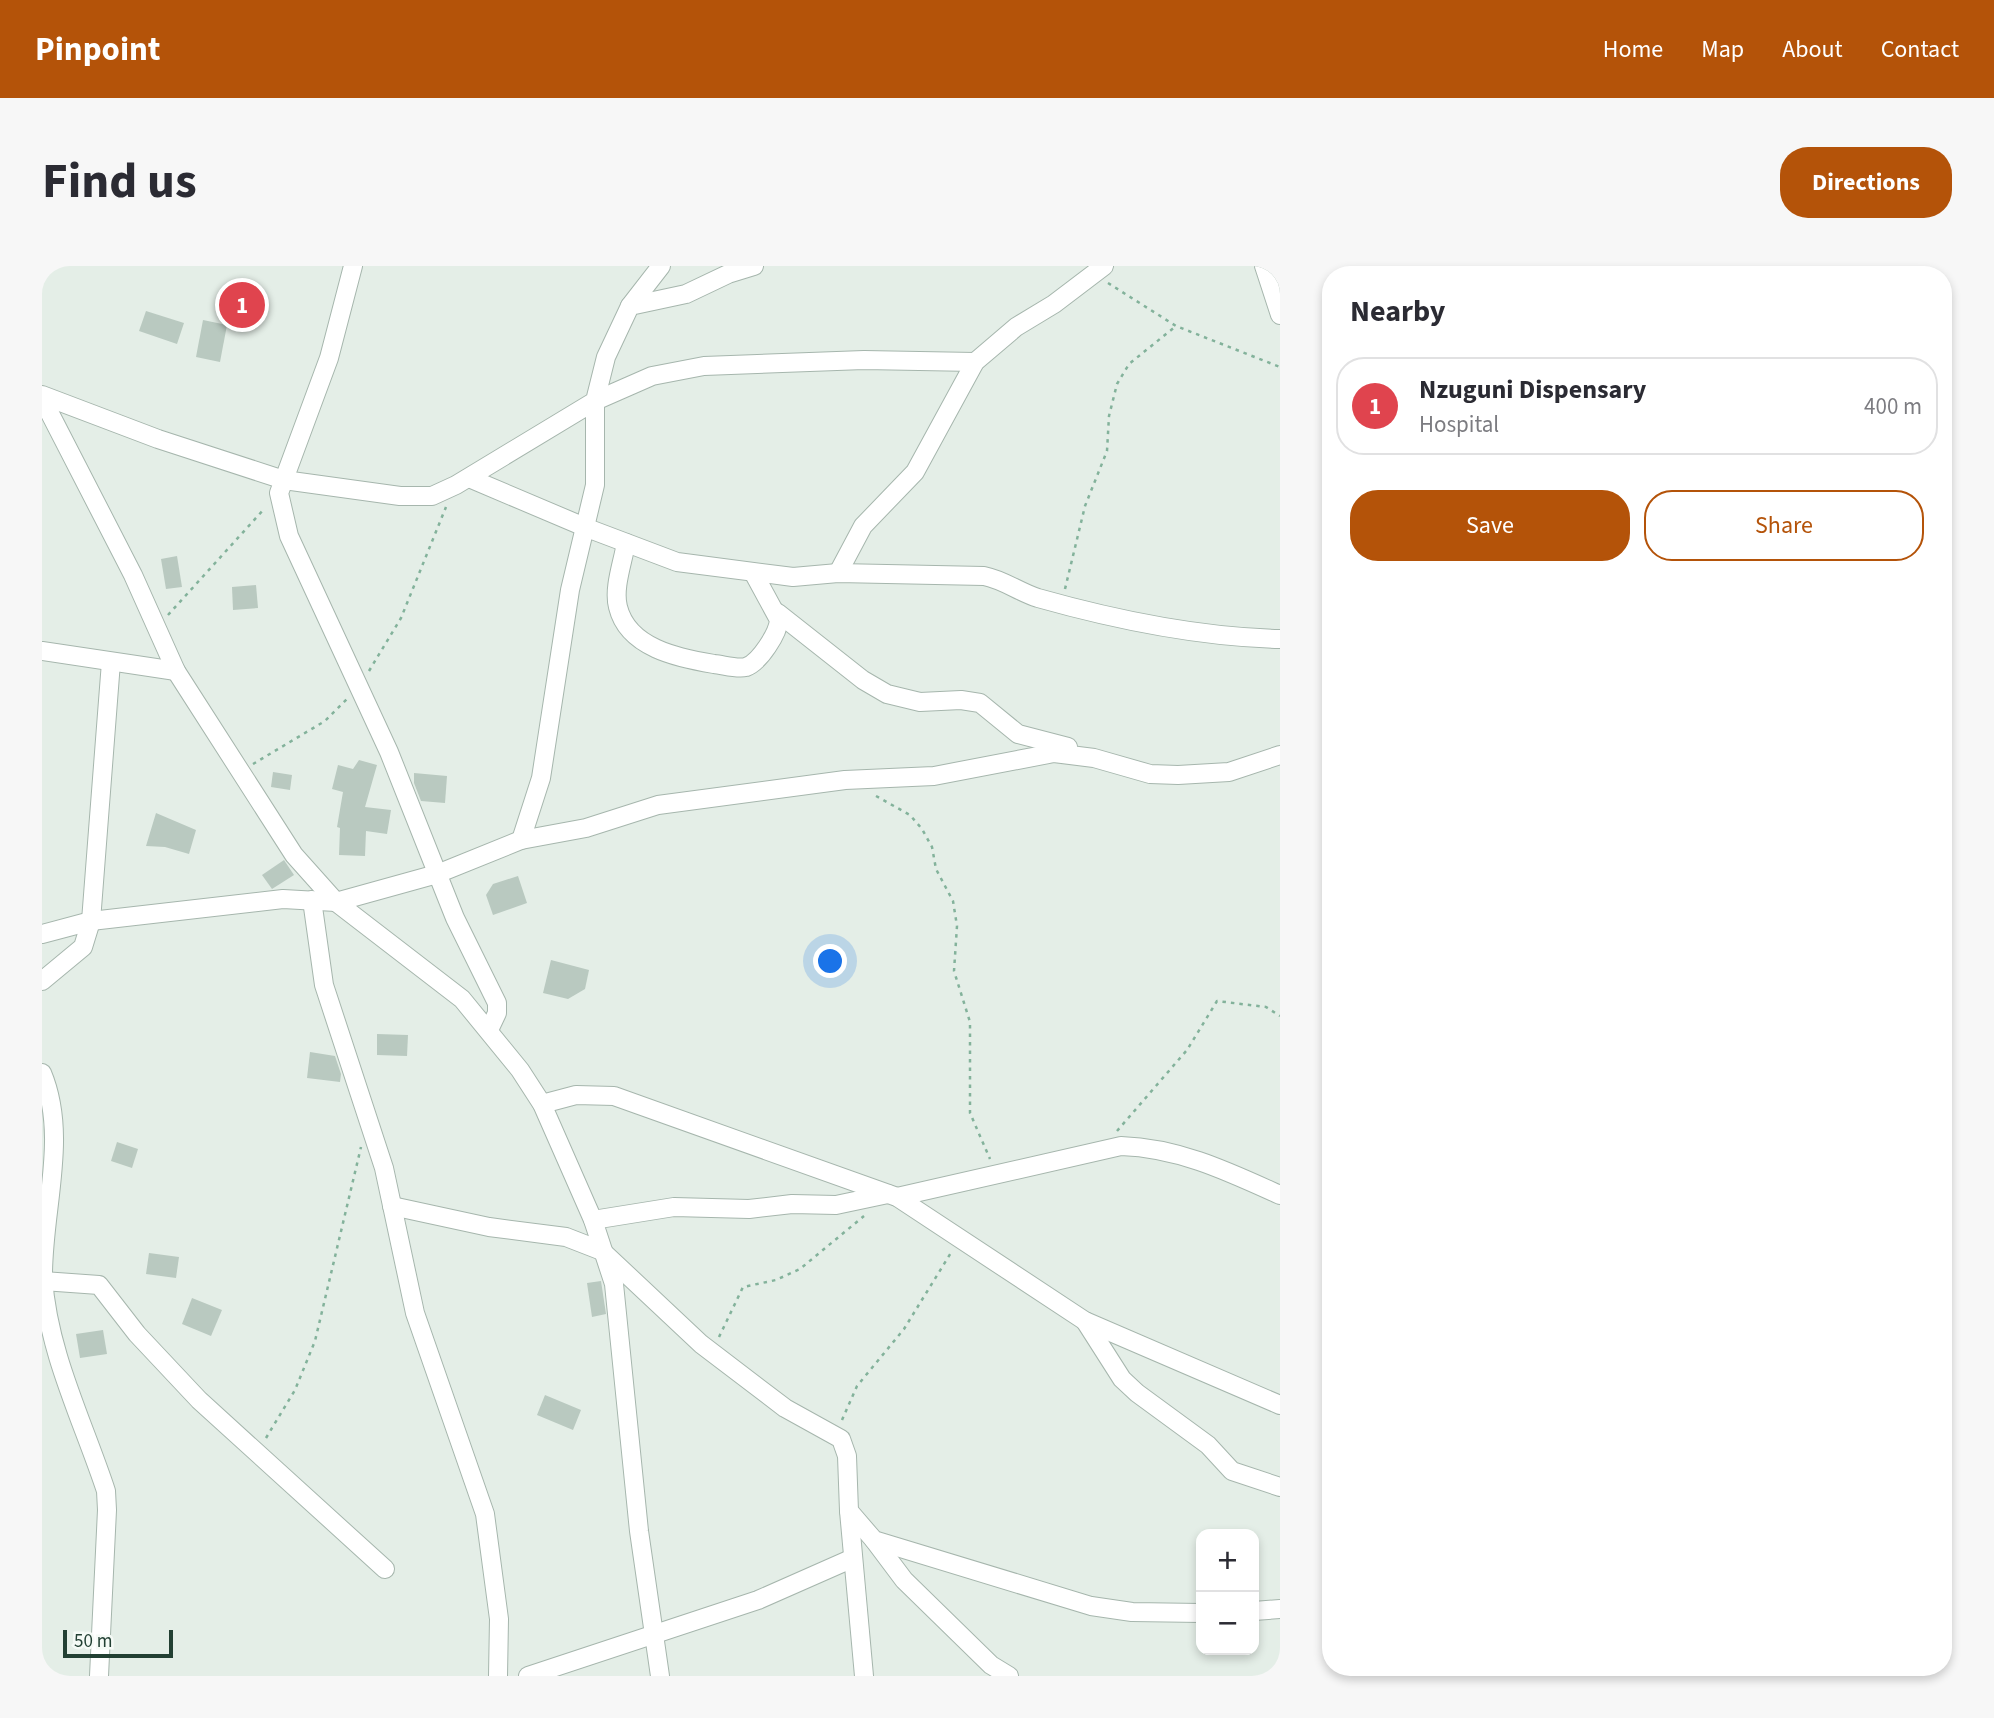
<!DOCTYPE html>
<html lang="en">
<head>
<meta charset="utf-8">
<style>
	:root { --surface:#fff; --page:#f7f7f7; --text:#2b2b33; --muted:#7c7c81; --line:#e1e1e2; --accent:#b45309 }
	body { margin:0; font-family:"Source Sans 3",sans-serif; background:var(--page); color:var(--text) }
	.controls { position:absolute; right:21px; bottom:21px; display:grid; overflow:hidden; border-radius:14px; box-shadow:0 4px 10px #0003 }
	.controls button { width:63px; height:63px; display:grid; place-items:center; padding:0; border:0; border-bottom:2px solid var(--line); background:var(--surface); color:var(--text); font:35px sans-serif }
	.scale { position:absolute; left:21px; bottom:18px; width:110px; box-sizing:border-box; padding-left:7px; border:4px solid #224033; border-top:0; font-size:19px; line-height:24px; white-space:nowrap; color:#224033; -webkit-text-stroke:5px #f5faf6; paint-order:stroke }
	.you { position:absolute; left:789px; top:696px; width:24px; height:24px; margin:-18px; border:5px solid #fff; border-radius:50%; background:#1a73e8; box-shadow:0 0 0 10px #1a73e833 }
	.badge { display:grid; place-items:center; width:46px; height:46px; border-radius:50%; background:var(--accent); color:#fff; font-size:23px; font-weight:700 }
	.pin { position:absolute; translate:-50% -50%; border:4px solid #fff; box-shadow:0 2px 7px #0006 }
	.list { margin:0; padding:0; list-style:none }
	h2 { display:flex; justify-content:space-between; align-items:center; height:91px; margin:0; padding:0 28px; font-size:30px }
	h2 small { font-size:23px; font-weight:400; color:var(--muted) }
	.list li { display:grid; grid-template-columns:46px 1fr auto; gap:21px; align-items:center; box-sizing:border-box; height:98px; margin:0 14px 14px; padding:0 14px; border:2px solid var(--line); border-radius:28px }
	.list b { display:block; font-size:26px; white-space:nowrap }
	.list p { margin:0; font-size:23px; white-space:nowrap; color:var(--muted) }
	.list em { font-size:23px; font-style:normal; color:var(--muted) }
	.actions { display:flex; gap:14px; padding:21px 28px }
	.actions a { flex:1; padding:16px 0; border:2px solid var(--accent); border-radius:28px; text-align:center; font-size:24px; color:var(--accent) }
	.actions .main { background:var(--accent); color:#fff }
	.map { position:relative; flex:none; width:1238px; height:1410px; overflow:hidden; border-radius:28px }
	header { display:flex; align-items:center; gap:42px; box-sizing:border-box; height:98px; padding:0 35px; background:var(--accent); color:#fff }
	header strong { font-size:33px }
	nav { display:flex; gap:38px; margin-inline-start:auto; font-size:24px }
	.intro { display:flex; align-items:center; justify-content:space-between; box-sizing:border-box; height:168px; padding:0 42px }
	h1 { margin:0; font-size:49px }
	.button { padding:18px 32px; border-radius:28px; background:var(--accent); color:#fff; font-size:24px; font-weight:700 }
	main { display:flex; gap:42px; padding:0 42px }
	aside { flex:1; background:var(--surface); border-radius:28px; box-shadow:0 4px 10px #0003 }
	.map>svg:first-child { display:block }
</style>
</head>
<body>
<header>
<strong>Pinpoint</strong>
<nav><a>Home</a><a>Map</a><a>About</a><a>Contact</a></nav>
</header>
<div class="intro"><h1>Find us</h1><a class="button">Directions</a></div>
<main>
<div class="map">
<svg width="1238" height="1410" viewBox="0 0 1238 1410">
	<rect width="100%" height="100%" fill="#e4eee7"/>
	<g fill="#b9c9c0">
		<path d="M104,45L142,57L135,78L97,65Z"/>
		<path d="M161,54L185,59L178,96L154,91Z"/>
		<path d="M135,290L140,321L124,323L119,293Z"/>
		<path d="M214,319L216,342L191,344L190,321Z"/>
		<path d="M317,494L335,499L323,541L349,544L345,568L324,565L323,590L297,589L298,562L295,561L301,526L290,523L296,499L311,503Z"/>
		<path d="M231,506L250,509L248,524L229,521Z"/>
		<path d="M372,507L405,510L403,537L379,535L372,517Z"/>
		<path d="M114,547L154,564L147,588L123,581L104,580Z"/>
		<path d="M242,594L252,609L230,623L220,609Z"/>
		<path d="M476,610L485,637L451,649L444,629L451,618Z"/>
		<path d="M509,694L547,704L543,723L526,733L501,727Z"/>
		<path d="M335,768L366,769L365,790L335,789Z"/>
		<path d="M268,786L293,790L299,808L298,816L265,812Z"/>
		<path d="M75,876L96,883L90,902L69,895Z"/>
		<path d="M107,987L137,991L134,1012L104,1008Z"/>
		<path d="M559,1015L564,1048L550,1051L545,1017Z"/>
		<path d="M150,1032L180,1044L169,1070L140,1058Z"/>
		<path d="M61,1064L65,1088L38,1092L34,1068Z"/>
		<path d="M503,1129L539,1144L531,1164L495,1149Z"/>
	</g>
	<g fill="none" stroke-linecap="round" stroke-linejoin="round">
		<defs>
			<g id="street">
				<path d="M311,0L287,92L237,227L247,270L347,486L413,652L455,737V747L447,764"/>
				<path d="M1222,0L1238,49"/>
				<path d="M588,40L619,0"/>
				<path d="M0,129L116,173L242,214L358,230H390L414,219L553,135L564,91L588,40L644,28L686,8L712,0"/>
				<path d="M0,132L91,309L134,405L252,589L294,636L420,733L478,804L500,838L551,954L572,1018L597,1265L618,1410"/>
				<path d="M427,212L545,262L635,296L751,311L796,307L942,310C962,314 977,326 996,332C1074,354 1157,371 1238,373"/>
				<path d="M584,277C581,296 571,322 576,341C586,382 636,392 672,398C682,399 694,403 704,401C718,396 736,367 737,354L712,308"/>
				<path d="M796,307L821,260L873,206L933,96L974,61L1012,38L1062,0"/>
				<path d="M736,347L821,414L845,428L878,436L919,434L938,437L976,468L1026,481"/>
				<path d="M0,385L134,405"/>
				<path d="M479,574L499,512L528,324L553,219V135L610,110L662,100L822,94L933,96"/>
				<path d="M270,634L282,719L342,902L373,1047L443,1248L457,1353L456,1410"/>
				<path d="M0,668L49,655L241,633L294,636L395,608L479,574L544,562L616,539L803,514L892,510L1012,487L1052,492L1108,508L1136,509L1187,506L1238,489"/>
				<path d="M0,715L41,681L49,655L69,396"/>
				<path d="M0,807C27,871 0,945 1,1012C6,1087 41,1155 64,1225L65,1244L57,1410"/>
				<path d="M500,838L534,829L572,830L855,931L1043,1055L1238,1139"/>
				<path d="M855,931L1079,880C1137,882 1185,905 1238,929"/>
				<path d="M350,940L447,961L524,971L560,985L659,1078L743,1142L799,1173L805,1190L807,1245L832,1274L1049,1340L1090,1346L1159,1347"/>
				<path d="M551,954L632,941L707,943L750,938L794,939L846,928"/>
				<path d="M1,1015L57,1019L95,1068L157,1134L343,1303"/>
				<path d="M1043,1055L1080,1113L1095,1127L1166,1179L1190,1205L1238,1221"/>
				<path d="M807,1245L822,1410"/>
				<path d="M832,1274L862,1314L949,1399L967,1410"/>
				<path d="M1212,1345L1238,1343"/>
				<path d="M486,1410L716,1334L809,1293"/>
			</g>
		</defs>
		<use href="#street" stroke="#a6b6ad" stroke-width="20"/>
		<g stroke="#83b29b" stroke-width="2.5" stroke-dasharray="3.5 5" stroke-linecap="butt">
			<path d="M1066,17L1134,60L1238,101"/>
			<path d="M1023,323L1043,240L1065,185L1067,150L1075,118L1087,98L1134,60"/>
			<path d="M126,349L223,242"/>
			<path d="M327,405L359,352L404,241"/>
			<path d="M211,498L283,455L305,433"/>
			<path d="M834,530L868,549L880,563L890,581L894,603L911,635L915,660L912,705L928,756V847L948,893"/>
			<path d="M1075,865L1145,784L1175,735L1224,741L1238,750"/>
			<path d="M677,1071L701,1021L734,1014L758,1003L822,950"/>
			<path d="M800,1154L815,1120L862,1063L910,985"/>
			<path d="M224,1172L253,1124L273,1075L319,881"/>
		</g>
		<use href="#street" stroke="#fff" stroke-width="18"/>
	</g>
</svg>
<div class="controls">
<button>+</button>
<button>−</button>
</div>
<div class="scale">50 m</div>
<div class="you"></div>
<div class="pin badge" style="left:200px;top:39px;background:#e0444e">1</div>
</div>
<aside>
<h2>Nearby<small></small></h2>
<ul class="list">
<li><span class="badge" style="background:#e0444e">1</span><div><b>Nzuguni Dispensary</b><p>Hospital</p></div><em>400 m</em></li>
</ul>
<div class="actions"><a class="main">Save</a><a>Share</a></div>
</aside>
</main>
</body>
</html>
